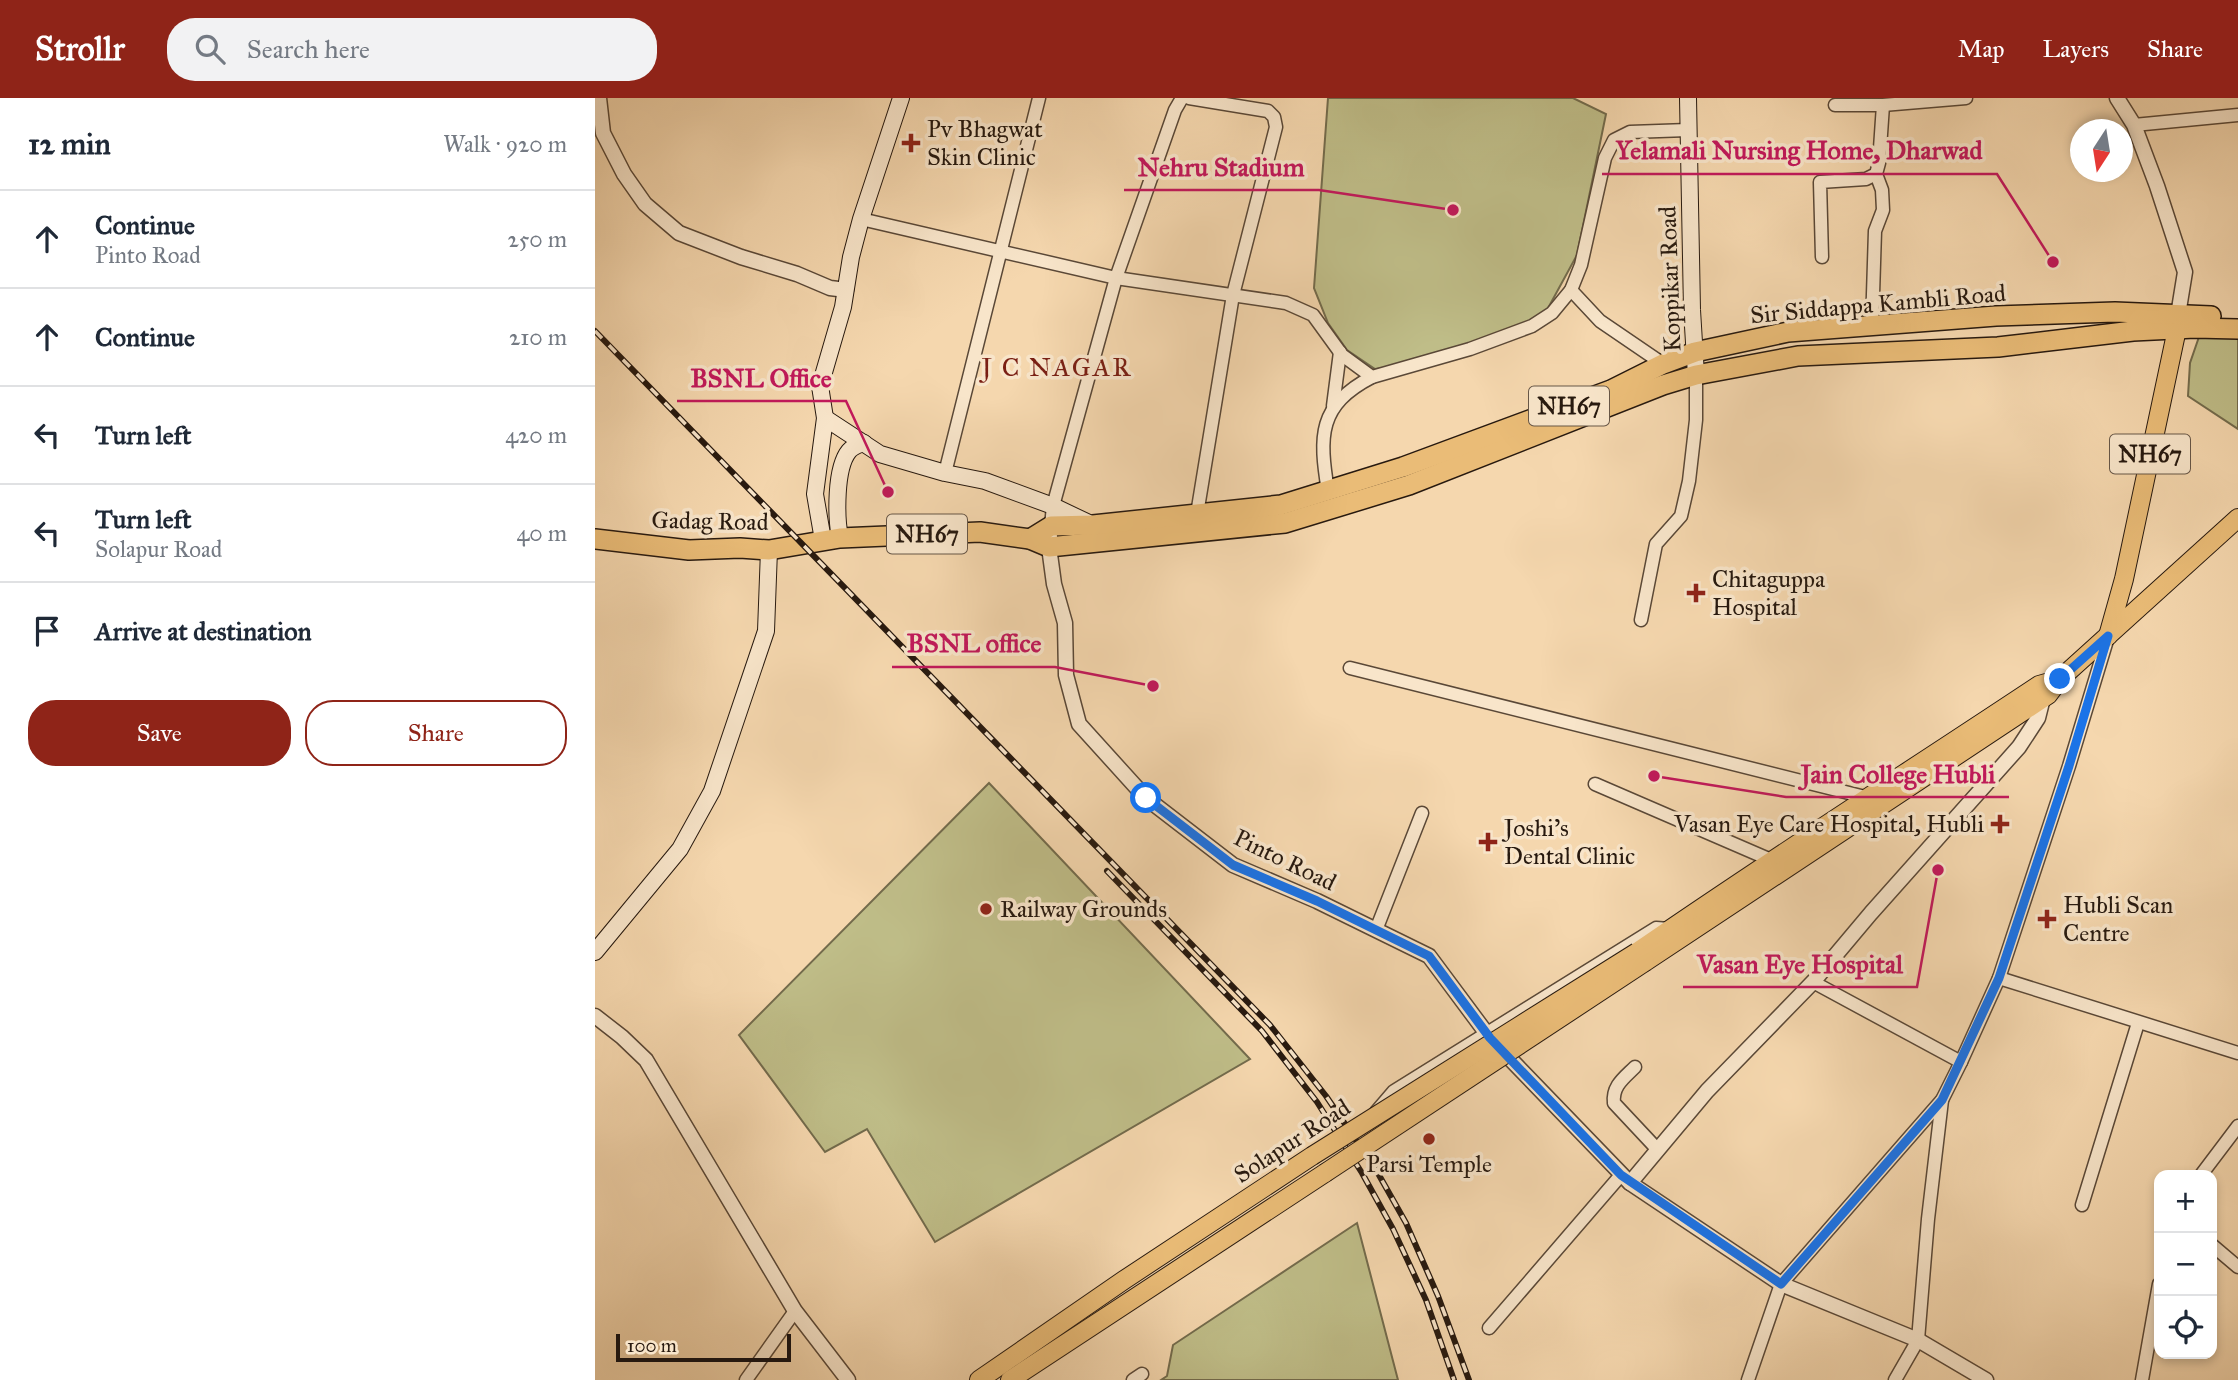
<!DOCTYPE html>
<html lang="en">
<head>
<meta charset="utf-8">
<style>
	:root { --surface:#fff; --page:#f2f2f3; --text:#1f2937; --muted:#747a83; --line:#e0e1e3; --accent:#8f2418 }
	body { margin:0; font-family:"IM FELL Great Primer",serif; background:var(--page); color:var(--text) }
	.controls { position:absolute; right:21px; bottom:21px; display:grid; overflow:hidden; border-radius:14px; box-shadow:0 4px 10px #0003 }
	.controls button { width:63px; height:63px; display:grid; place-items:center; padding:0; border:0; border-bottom:2px solid var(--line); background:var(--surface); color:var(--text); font:35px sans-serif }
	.compass { position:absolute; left:1475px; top:21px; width:63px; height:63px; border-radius:50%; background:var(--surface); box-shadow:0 4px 10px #0003; rotate:192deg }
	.scale { position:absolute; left:21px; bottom:18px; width:175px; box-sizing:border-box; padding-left:7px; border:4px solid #27190f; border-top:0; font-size:19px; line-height:24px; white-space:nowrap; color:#27190f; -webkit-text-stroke:5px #f8e5ca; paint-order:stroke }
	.stop { position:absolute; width:21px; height:21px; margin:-16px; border:5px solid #1a73e8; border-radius:50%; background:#fff }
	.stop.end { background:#1a73e8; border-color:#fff; box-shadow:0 2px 7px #0008 }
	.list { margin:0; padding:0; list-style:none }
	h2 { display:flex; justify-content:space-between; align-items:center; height:91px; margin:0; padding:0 28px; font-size:30px }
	h2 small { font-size:23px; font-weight:400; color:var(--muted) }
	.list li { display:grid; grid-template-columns:46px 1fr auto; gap:21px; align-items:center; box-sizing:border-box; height:98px; padding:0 28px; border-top:2px solid var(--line) }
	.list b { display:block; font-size:26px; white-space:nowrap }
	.list p { margin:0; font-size:23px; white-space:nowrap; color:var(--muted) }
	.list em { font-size:23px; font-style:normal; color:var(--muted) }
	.actions { display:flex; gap:14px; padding:21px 28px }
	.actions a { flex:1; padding:16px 0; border:2px solid var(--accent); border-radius:28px; text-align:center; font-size:24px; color:var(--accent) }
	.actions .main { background:var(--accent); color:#fff }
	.icon { flex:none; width:38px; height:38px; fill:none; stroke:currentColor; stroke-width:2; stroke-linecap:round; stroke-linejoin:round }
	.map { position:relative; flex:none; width:1643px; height:1282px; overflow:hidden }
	header { display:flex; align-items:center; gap:42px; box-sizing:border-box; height:98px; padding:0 35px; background:var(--accent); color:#fff }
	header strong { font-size:33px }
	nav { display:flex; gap:38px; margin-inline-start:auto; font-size:24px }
	.search { width:490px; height:63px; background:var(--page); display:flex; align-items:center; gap:18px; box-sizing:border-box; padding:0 24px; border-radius:28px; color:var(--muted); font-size:26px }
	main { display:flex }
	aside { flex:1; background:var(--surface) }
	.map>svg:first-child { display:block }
</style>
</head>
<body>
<header>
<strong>Strollr</strong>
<div class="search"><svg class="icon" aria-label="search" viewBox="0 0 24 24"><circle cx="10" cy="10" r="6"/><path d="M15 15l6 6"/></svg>Search here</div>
<nav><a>Map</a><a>Layers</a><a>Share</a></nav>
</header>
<main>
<aside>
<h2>12 min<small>Walk · 920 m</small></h2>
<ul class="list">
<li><svg class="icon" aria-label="ahead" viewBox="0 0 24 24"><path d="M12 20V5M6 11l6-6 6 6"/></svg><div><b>Continue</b><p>Pinto Road</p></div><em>250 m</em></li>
<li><svg class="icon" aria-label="ahead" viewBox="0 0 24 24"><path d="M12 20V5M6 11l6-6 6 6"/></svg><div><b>Continue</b></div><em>210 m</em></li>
<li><svg class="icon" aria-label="left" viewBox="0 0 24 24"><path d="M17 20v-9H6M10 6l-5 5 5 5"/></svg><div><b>Turn left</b></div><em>420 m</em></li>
<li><svg class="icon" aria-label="left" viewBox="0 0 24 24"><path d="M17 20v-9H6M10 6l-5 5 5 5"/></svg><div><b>Turn left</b><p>Solapur Road</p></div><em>40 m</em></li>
<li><svg class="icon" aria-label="arrive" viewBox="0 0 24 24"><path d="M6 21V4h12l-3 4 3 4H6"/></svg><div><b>Arrive at destination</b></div></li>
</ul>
<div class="actions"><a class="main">Save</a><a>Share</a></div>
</aside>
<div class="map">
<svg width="1643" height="1282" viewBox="0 0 1643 1282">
	<rect width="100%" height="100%" fill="#f5d7ae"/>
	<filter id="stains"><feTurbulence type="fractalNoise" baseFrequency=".00286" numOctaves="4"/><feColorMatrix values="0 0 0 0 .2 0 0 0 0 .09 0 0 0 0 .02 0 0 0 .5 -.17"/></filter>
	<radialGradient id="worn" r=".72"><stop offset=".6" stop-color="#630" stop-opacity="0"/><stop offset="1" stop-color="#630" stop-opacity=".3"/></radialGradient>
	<g fill="#bfbd88" stroke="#736b4c" stroke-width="2">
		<path d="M733,0H978L1011,16L982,157L952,212L938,224L812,267L780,271L752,252L733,225L719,190Z"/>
		<path d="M1605,236L1643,240V331L1593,298L1595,265Z"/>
		<path d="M394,685L655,961L340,1144L272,1031L230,1054L144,937Z"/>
		<path d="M762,1125L803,1282H566L572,1278L578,1247Z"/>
	</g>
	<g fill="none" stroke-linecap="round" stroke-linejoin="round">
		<defs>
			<g id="minor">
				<path d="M594,0L673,13L679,19L681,29L638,197L602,416"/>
				<path d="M1240,7H1288L1371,0"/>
				<path d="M1539,27L1643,17"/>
				<path d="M266,121L521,180L691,205L718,217L747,257L777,279L875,251L937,228L957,215L976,192L986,167L1010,60L1019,42L1035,34L1093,32"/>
				<path d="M1227,159L1225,84L1271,81L1281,76L1284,65L1288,7"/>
				<path d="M976,192L1005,223L1071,268"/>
				<path d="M1277,228L1280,133L1288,112L1287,92L1281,76"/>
				<path d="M738,308L745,254"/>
				<path d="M350,375L444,0"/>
				<path d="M733,393C724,338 723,307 777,279"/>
				<path d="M456,428L458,408L521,180L580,12L587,0"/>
				<path d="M1046,522L1061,446L1086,418L1094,383L1101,322V277"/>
				<path d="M755,570L1274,700"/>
				<path d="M1000,686L1176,762"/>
				<path d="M781,832L827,715"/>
				<path d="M1404,880L1643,955"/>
				<path d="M1218,884L1366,964"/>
				<path d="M1040,969C1029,980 1017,988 1019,1005L1063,1052"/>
				<path d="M781,1014L799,993L1061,830L1075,831"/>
				<path d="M1606,1077L1643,1028"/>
				<path d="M1487,1107L1543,925"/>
				<path d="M1617,1147L1643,1169"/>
				<path d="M894,1230L1026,1077"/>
				<path d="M151,1282L200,1213"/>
				<path d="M538,1282L547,1276"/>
				<path d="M1153,1282L1186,1186L1347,1002L1366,964L1404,880L1474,668L1513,539"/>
				<path d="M1300,1282L1323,1242L1333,1121L1347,1002"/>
				<path d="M1547,1282L1564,1186"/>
			</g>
			<g id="tertiary">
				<path d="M4,0L8,35L29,76L50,106L84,135L146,159L202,176L235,190L251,192"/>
				<path d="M1522,0L1539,27L1562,88L1590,174L1583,217"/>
				<path d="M455,439L454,449L459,486L470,525L471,577L484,626L551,700L638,767L722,803L834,858L895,940L1035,1085L1186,1186L1323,1242L1391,1282"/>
				<path d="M0,918L27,939L51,962L200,1213L253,1282"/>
				<path d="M1035,1085L1112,993L1218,884L1276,815L1424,649L1443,620L1448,600"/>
			</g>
			<g id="secondary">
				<path d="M1093,0L1097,212L1101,277"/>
				<path d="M230,320L285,356L350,375L390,383L458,408L498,427"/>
				<path d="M245,440C241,419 240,370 254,353C258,348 263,347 269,345"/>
				<path d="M228,442L220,396L230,320L225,288L248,209L256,159L266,121L306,0"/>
				<path d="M0,854L85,751L117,693L171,533L174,452"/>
			</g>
			<g id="primary">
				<path d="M1513,538L1529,481L1582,231"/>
				<path d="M1042,854C1175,762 1310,676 1444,587L1465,581"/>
				<path d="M1050,864L1453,597L1465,581L1643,420"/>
				<path d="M384,1282L529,1182L717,1058"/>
				<path d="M415,1282L730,1075"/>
			</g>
			<g id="trunk">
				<path d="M0,441L94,452L145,450L174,452L245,440L385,434L435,441L454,449L690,425L814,387L1068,287L1101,277L1203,258L1403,249L1538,233L1600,230L1643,231"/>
				<path d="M435,441L456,428L498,427L686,407L808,369L1016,292L1068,266L1100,254L1193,234L1401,218L1520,214L1616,218"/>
			</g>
		</defs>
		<use href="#minor" stroke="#5a4837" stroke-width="15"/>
		<use href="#tertiary" stroke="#5a4837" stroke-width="17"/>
		<use href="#secondary" stroke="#27190f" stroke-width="18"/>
		<use href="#primary" stroke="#27190f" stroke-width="20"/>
		<use href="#trunk" stroke="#27190f" stroke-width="22"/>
		<use href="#minor" stroke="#f8e5ca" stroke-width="12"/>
		<use href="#tertiary" stroke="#f8e5ca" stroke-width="14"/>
		<use href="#secondary" stroke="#f8e5ca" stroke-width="16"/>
		<use href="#primary" stroke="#eabc77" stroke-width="18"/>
		<use href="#trunk" stroke="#eabc77" stroke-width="19"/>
		<defs>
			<g id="rail">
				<path d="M0,233L675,927L731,998L780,1070L811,1125L843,1198L874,1282"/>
				<path d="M512,773L667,933L722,1004L767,1075L798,1131L831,1202L859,1282"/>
			</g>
		</defs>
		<use href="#rail" stroke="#27190f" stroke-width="6"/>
		<use href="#rail" stroke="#f8e5ca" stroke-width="3.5" stroke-dasharray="10" stroke-linecap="butt"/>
		<defs>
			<g id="primary-bridge">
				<path d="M717,1058L1042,854"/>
				<path d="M730,1075L1050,864"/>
			</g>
		</defs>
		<use href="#primary-bridge" stroke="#27190f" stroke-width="20" stroke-linecap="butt"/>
		<use href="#primary-bridge" stroke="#eabc77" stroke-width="18"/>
	</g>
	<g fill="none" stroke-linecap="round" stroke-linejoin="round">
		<path stroke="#1a73e8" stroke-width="9" d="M551,700L638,767L722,803L834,858L895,940L1026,1077L1186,1186L1347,1002L1404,880L1474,668L1513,538L1465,581"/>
	</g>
	<g fill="#8f2418" stroke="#f8e5ca" stroke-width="2.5">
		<path d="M312.5 34.5h7v7h7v7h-7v7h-7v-7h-7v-7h7z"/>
		<path d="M1097.5 484.5h7v7h7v7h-7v7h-7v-7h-7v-7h7z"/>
		<path d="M1401.5 715.5h7v7h7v7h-7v7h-7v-7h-7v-7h7z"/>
		<path d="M889.5 733.5h7v7h7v7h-7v7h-7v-7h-7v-7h7z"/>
		<circle cx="391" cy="811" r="7"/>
		<path d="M1448.5 810.5h7v7h7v7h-7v7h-7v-7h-7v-7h7z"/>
		<circle cx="834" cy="1041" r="7"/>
	</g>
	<g text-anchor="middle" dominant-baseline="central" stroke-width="7" stroke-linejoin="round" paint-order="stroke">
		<g fill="#f8e5ca" stroke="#665647" stroke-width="2">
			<rect x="934" y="288.5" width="80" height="39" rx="5"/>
			<rect x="1515" y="336.5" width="80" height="39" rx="5"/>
			<rect x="292" y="416.5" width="80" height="39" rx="5"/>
		</g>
		<g font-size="23" font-weight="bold" fill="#27190f">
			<text x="974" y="308">NH67</text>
			<text x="1555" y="356">NH67</text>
			<text x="332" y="436">NH67</text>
		</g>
		<g font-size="24" fill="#27190f" stroke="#f8e5ca" text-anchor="start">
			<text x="332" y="31">Pv Bhagwat<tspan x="332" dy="28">Skin Clinic</tspan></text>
			<text x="1117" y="481">Chitaguppa<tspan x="1117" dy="28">Hospital</tspan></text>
			<text x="1389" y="726" text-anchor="end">Vasan Eye Care Hospital, Hubli</text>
			<text x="909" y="730">Joshi’s<tspan x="909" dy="28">Dental Clinic</tspan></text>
			<text x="1468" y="807">Hubli Scan<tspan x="1468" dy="28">Centre</tspan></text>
			<text x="405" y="811">Railway Grounds</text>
			<text x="834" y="1066" text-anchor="middle">Parsi Temple</text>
		</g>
		<g font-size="24" fill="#27190f" stroke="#f8e5ca">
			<text transform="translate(1075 181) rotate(-92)">Koppikar Road</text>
			<text transform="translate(1283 206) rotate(-5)">Sir Siddappa Kambli Road</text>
			<text transform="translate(115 423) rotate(1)">Gadag Road</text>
			<text transform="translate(690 762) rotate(26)">Pinto Road</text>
			<text transform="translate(697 1043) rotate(-33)">Solapur Road</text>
		</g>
		<g font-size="26" letter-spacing="2" fill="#7a1f14" stroke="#f8e5ca">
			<text x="462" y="269">J C NAGAR</text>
		</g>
	</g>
	<path fill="none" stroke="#c2185b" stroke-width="2.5" d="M1458 164L1402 76H1007M858 112L724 92H529M293 394L251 303H82M558 588L460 569H297M1059 678L1191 699H1414M1343 772L1322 889H1088"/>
	<g fill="#c2185b" stroke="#f8e5ca" stroke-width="2.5">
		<circle cx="1458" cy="164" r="7"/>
		<circle cx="858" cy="112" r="7"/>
		<circle cx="293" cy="394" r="7"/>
		<circle cx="558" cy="588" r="7"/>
		<circle cx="1059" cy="678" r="7"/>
		<circle cx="1343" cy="772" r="7"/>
	</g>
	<g font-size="26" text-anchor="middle" font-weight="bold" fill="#c2185b" stroke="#f8e5ca" stroke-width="7" stroke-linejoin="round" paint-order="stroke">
		<text x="1204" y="61">Yelamali Nursing Home, Dharwad</text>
		<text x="626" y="78">Nehru Stadium</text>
		<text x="166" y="289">BSNL Office</text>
		<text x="379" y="554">BSNL office</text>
		<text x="1303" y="685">Jain College Hubli</text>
		<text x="1205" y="875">Vasan Eye Hospital</text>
	</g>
	<rect width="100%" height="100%" filter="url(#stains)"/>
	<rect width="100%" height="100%" fill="url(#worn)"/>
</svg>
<div class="controls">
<button>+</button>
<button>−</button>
<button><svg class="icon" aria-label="locate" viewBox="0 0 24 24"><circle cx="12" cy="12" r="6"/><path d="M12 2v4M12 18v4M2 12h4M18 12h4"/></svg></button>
</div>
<svg class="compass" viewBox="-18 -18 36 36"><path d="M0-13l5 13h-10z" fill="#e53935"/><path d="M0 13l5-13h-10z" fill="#747a83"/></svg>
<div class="scale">100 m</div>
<div class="stop" style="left:551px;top:700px"></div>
<div class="stop end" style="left:1465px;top:581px"></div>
</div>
</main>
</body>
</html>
